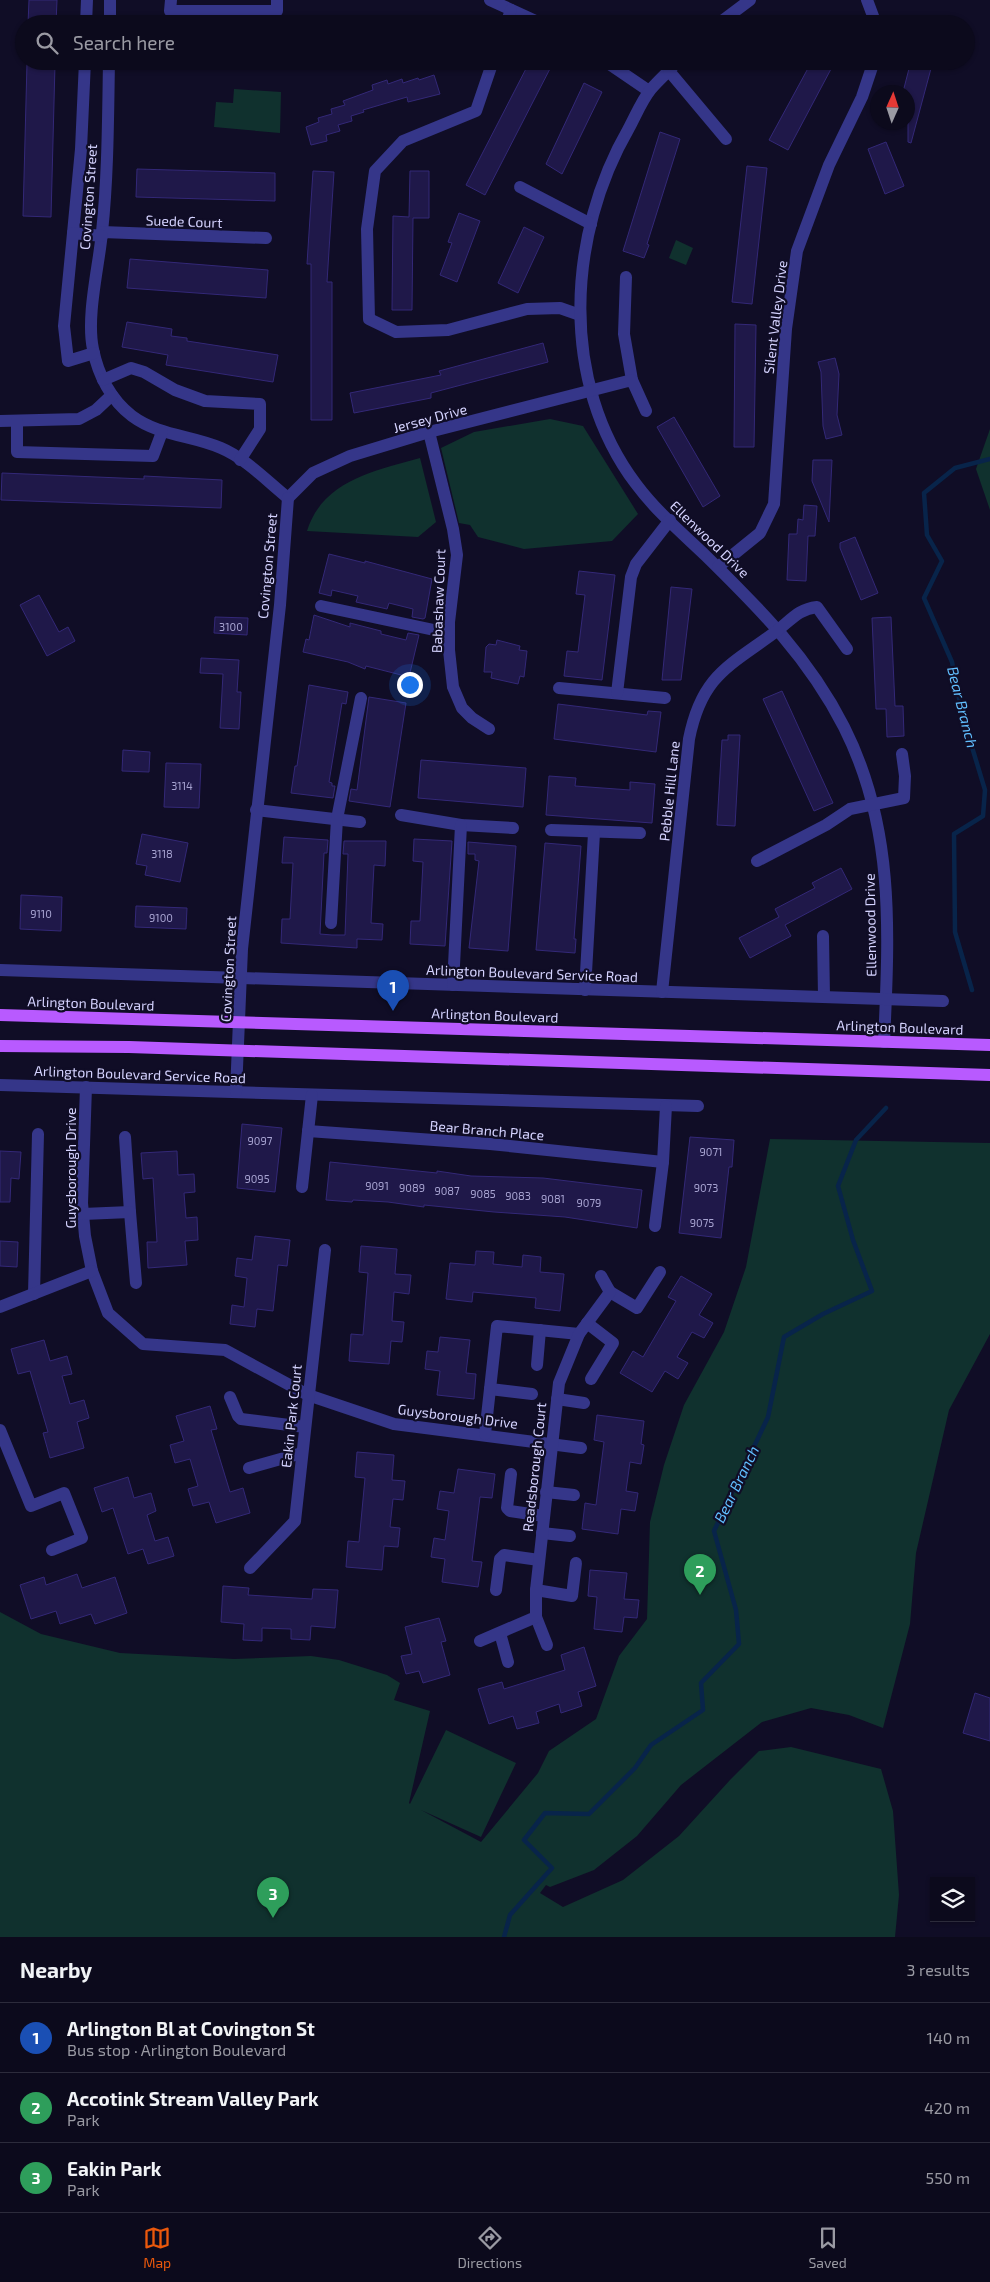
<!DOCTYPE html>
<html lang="en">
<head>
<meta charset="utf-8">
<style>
	:root { --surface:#0c0a1c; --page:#1a1829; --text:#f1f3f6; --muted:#9a9aa3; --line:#2c2b3b; --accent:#ea580c }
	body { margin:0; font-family:"Exo 2",sans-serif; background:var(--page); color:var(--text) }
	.controls { position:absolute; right:15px; bottom:15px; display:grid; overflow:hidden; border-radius:0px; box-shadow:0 1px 4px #0004 }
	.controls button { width:45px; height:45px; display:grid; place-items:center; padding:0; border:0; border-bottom:1px solid var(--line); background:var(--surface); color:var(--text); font:25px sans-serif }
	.compass { position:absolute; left:870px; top:85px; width:45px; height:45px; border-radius:50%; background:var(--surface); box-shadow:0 1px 4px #0004; rotate:3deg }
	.you { position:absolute; left:409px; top:684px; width:18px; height:18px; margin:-12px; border:4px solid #fff; border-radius:50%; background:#1a73e8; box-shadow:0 0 0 8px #1a73e833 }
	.badge { display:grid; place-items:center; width:32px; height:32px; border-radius:50%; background:var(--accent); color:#fff; font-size:16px; font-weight:700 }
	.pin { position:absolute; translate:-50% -41px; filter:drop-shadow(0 1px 2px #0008) }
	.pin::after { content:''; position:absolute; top:26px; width:18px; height:15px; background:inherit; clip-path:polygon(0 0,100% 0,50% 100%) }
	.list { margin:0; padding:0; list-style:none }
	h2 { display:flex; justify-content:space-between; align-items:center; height:65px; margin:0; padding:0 20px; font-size:21px }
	h2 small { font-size:16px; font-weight:400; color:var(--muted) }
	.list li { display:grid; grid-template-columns:32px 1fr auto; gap:15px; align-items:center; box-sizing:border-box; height:70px; padding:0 20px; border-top:1px solid var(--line) }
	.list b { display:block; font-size:19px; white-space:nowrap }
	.list p { margin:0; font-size:16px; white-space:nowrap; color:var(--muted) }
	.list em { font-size:16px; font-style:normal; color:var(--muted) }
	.icon { flex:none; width:28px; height:28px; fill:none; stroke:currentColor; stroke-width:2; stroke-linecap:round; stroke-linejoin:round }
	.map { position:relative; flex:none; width:990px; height:1937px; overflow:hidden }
	.search { position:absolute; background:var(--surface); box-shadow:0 1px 4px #0004; left:15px; right:15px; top:15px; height:55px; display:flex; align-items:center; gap:12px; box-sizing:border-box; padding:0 18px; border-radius:28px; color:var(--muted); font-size:19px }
	.sheet { height:275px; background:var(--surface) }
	nav { display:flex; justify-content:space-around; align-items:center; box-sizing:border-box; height:70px; border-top:1px solid var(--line); background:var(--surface); font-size:14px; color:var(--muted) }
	nav a { display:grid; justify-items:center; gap:2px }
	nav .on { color:var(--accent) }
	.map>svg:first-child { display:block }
</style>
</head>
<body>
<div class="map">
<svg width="990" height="1937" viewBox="0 0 990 1937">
	<rect width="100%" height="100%" fill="#100d26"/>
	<g fill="#10312e">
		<path d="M234,89L281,92L280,133L214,127L216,102L233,103Z"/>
		<path d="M676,240L693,248L686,265L669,258Z"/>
		<path d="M550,419L583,426L638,514L612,541L524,549L478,537L470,525L459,523L441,448L474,432Z"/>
		<path d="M990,429V510L976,469Z"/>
		<path d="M420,458L436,522L418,537L307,531C323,480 375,471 420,458Z"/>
		<path d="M770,1139L990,1143V1334L949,1410L916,1553L910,1624L883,1728L849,1715L811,1708L762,1722L681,1785L637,1836L594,1870L550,1887L546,1885L540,1893L563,1907L623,1880L679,1836L730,1780L759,1751L791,1747L881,1769L893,1811L899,1895L895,1937H0V1612L41,1634L120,1653L234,1659L311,1656L339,1660L387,1675L400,1683L394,1700L430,1711L409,1803L410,1804L446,1730L516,1763L481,1837L421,1810L481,1842L538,1773L549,1751L596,1719L619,1656L647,1619L650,1522L664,1465L684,1405L724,1332L746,1267Z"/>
	</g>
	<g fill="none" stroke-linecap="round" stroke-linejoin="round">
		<g stroke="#08244a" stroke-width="4.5">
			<path d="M972,990L955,932L954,834L983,816L985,790L962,714L952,662L924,598L942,561L927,535L924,493L955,468L990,459"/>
			<path d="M504,1937L510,1915L552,1868L524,1840L545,1813L589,1814L635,1768L651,1745L703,1710L701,1683L739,1644L736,1610L714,1531L768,1417L784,1337L823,1314L872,1291L853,1240L838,1186L856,1140L886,1108"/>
		</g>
	</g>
	<g fill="#1f1849" stroke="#332877">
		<path d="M29,0H57L56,24H28Z"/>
		<path d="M530,61H554L485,195L466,185Z"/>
		<path d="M812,61H817L831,69L788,150L769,140Z"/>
		<path d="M911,61H933L911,143L908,142V92H903Z"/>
		<path d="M27,63L55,64L51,217L23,216Z"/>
		<path d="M434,75L440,94L408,102L407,97L363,110L364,112L351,116L352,121L338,125L340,131L326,135L327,141L311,145L306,127L319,122L318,118L332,114L331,109L345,105L343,101L373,90L372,85L387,80L388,84L402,79L403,83L418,78L419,80Z"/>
		<path d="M584,83L602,92L562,174L546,164Z"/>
		<path d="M660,132L680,139L647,244L649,245L644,258L623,251Z"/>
		<path d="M886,142L904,186L885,194L868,149Z"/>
		<path d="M747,166L767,168L752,304L732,302Z"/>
		<path d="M137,169L275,173V201L136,197Z"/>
		<path d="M313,171L334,172L327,282H332V420H311V264H307Z"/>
		<path d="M410,171H429V218H413L412,310H392L393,216L409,217Z"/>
		<path d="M459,213L480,221L457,282L440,275L452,243L448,242Z"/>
		<path d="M524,227L544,237L518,293L498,283Z"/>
		<path d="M130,259L268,270L266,298L127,288Z"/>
		<path d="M127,322L172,329L171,336L187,338V341L278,355L273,382L166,365L168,355L122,347Z"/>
		<path d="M735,324L756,325L754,447H734Z"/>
		<path d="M543,343L548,362L431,393V398L354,413L350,393L441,375L439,371Z"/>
		<path d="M835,358L839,374L837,415L842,435L826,439L823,426L821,372L818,362Z"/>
		<path d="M674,417L720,496L703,507L657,427Z"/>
		<path d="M813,460H832L829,522L812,481Z"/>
		<path d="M2,473L144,479V476L222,480L221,508L1,500Z"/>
		<path d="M804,505L817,506L815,536H808L806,581L787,580L789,534H797L798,519L803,520Z"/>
		<path d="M855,537L878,593L861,600L840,548V543Z"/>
		<path d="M329,554L365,563V561L432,579L425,618L423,619L412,617L413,609L389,603L387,609L356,602L358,596L332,590L331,596L319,593Z"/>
		<path d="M579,571L615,575L602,680L564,676L567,651L578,652L585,595L576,594Z"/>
		<path d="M671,587L692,589L681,680H662Z"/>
		<path d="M39,595L59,632L68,627L75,641L47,656L20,605Z"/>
		<path d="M314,615L350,627V623L381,631V634L406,640L408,633L419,635L409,677L366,666L365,669L348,662L303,652L306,639L309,640Z"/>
		<path d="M215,617L248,618L247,635L214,633Z"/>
		<path d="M891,617L895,706H903L904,736L887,737L886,709H876L872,618Z"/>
		<path d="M497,640L520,646L519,650L527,651L524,677L520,676L518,684L491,678L492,672H484L486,647L489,644L496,645Z"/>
		<path d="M201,658L239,660L237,692H241L239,729L220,728L223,674L200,673Z"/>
		<path d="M309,685L348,692L346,704L342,703L329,782L332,783V786H335L333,798L291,793L295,766H297Z"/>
		<path d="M782,691L833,803L814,811L763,699Z"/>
		<path d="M369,697L406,703L390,807L349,801L351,789L357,790Z"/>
		<path d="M558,704L647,715L648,711L661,712L656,752L554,739Z"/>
		<path d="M728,735H740L735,826L717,825L722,740H728Z"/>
		<path d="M123,750L150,752L149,772L122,771Z"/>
		<path d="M421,760L526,768L523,807L418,798Z"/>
		<path d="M166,763L201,764L199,808L164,807Z"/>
		<path d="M549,776L576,778L575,786L630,790V782L655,784L652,823L546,815Z"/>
		<path d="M142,834L188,843L180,882L145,875L147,866L136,864Z"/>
		<path d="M284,837L328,840L327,853H324L320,934L332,935H345L348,854H343L344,841H386L385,866L374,865L371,923L383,924L382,940L357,939V948L281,943L282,919H290L293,863H282Z"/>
		<path d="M414,839L452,841L445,946L410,944L411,921H420L423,862L413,861Z"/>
		<path d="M468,842L516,846L508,951L469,948L479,861L475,860V854H468Z"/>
		<path d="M545,843L581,846L574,939H576L575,953L536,950Z"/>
		<path d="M841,868L852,889L785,925L791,936L750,958L739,938L779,917L775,909L815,888L812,883Z"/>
		<path d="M21,895L62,897L61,931L20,929Z"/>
		<path d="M136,906L187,908L186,929L135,927Z"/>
		<path d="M242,1124L282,1128L275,1192L237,1188Z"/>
		<path d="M690,1137L734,1140L732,1167H729L721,1238L679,1233Z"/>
		<path d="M0,1151L21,1152L19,1179L11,1178L10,1202H0Z"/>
		<path d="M177,1151L178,1175L194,1174L195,1192L184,1193L186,1218L197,1217L198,1240L185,1241L187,1265L148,1268L147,1242H157L153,1178L143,1179L141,1153Z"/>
		<path d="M330,1162L437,1173V1171L471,1176L543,1178L642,1190L637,1228L565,1217L494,1212L424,1205V1207L388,1202L353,1200L352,1202L326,1200Z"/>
		<path d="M255,1236L290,1240L287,1266L278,1265L273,1311L257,1309L255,1327L230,1324L232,1305L244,1307L247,1278L235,1276L237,1258L252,1260Z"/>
		<path d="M0,1241L18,1242L17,1267L0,1266Z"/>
		<path d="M361,1246L397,1249L395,1274L411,1275L409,1294L394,1292L392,1321L404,1322L402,1342L391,1341L389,1364L349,1361L351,1334L363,1335L368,1273L359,1272Z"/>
		<path d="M476,1251L494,1252L493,1264L522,1267L523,1255L541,1257L540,1272L564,1274L560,1311L535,1308L536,1298L473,1292L472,1302L446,1299L450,1263L475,1265Z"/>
		<path d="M681,1276L712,1294L699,1315L713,1323L704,1338L692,1332L677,1357L688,1363L678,1379L665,1371L652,1392L620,1373L633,1351L643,1357L676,1301L668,1297Z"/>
		<path d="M440,1337L470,1340L466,1373L476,1374L474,1399L437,1395L440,1371L425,1369L427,1351L438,1352Z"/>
		<path d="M44,1340L50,1361L67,1356L72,1374L62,1376L70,1404L84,1400L89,1418L77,1422L84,1448L50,1458L43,1433L48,1432L30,1371L18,1374L11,1349Z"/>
		<path d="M210,1406L217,1429L211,1430L230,1492L243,1488L250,1513L216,1523L209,1502L193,1506L188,1489L198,1486L190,1459L175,1463L170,1445L184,1441L176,1416Z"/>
		<path d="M597,1415L644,1421L641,1444L644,1445L641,1464L630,1462L626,1491L638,1493L635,1511L621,1509L618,1534L582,1529L585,1503L596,1505L604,1442L594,1440Z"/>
		<path d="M357,1452L394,1455L392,1480L405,1481L403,1500L393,1499L390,1527L400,1528L398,1547L384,1546L382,1570L346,1567L348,1541L359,1542L365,1478L355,1477Z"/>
		<path d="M458,1469L495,1474L492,1498L480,1497L472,1561L482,1562L478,1587L442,1582L445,1559L431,1557L434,1538L445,1540L449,1511L437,1509L440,1491L454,1493Z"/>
		<path d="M128,1477L134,1498L151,1493L156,1511L147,1515L155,1541L168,1537L174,1556L148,1564L143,1549L128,1554L113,1508L102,1512L94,1488Z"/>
		<path d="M590,1570L627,1573L624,1599L639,1600L637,1618L624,1617L622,1632L594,1629L597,1597L588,1596Z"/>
		<path d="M77,1574L82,1588L115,1577L127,1613L95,1624L91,1614L60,1624L56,1611L31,1619L20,1585L44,1577L46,1585Z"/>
		<path d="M223,1586L249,1588L248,1595L312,1599L313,1589L338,1590L335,1628L311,1626L310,1640L291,1639V1629L262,1628V1641L243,1640L244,1624L221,1622Z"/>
		<path d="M439,1618L446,1641L441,1642L450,1675L423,1683L419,1671L406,1674L401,1656L412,1654L405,1627Z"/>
		<path d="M584,1647L596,1686L578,1692L582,1706L561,1713L559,1704L536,1712L539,1723L517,1729L513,1716L489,1724L478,1689L502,1682L504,1689L565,1670L561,1655Z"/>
		<path d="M975,1693L990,1698V1741L963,1733Z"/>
	</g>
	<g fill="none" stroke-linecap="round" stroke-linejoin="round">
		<g stroke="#353689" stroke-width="12">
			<path d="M171,0L170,11H277V0"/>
			<path d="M490,0L542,24"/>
			<path d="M867,0L876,24"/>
			<path d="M86,24L87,0"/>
			<path d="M110,24V0"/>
			<path d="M506,24L511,10"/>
			<path d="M718,24L750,0"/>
			<path d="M109,61C108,118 108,176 102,232C99,266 86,316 93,349C98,375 111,400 132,416C159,436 191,435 221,448C245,458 267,481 288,498"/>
			<path d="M493,61L476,111L403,141L375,171L367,229L369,319L396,332L448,330L527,309L560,308L580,315"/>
			<path d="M605,61L649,91"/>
			<path d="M678,61C669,71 659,80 651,89C642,100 636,115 629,128C567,235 559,382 636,484C656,511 682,533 706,556C760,609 809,658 844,727C895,828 889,932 884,1042"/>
			<path d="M669,71L726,139"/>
			<path d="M520,187L591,224"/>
			<path d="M102,232L266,238"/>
			<path d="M73,233L81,149L85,61"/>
			<path d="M626,277L624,334L632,380"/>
			<path d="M94,353L68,361L64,326L73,233L102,236"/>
			<path d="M103,380L131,368L144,372L175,390L205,401L260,404V429L240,460"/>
			<path d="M0,421L79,419L96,410L112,395"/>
			<path d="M17,421V452L153,456L162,432"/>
			<path d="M429,432L453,529L457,555L449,622V650L453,687L462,708L472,718L489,729"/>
			<path d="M288,498L313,473L350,456L429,432L632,380L646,411"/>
			<path d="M718,567L760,533L774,504L786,329L797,251L829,165L862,97L874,61"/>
			<path d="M321,606L434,630L449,631"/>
			<path d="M559,688L665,698"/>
			<path d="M617,693L631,577L636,564L670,520"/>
			<path d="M256,810L360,822"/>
			<path d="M401,815L461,825L513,828"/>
			<path d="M551,830L640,833"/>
			<path d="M757,861L826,825L850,809L904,798L905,776L902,754"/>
			<path d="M331,923L337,819L361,698"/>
			<path d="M823,936L824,997"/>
			<path d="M0,970L943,1001"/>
			<path d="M453,985L461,825"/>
			<path d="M585,990L594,833"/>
			<path d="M662,992L689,739C702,674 730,666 778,630C792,619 799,609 817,607L847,649"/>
			<path d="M0,1085L698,1106"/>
			<path d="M86,1087L82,1203L85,1236L92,1271L108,1313L143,1344L225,1350L308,1395L394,1424L581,1448"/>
			<path d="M236,1092L242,949L280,605L288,498"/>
			<path d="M308,1131L490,1144L663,1162"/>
			<path d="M125,1137L130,1212"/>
			<path d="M302,1187L312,1095"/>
			<path d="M83,1214L130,1212L136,1283"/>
			<path d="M655,1226L663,1162L666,1106"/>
			<path d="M610,1292L637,1308L660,1272"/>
			<path d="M34,1294L38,1134"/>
			<path d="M0,1307L92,1271"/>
			<path d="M587,1323L613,1343L591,1379"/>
			<path d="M537,1365L540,1330"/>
			<path d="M490,1389L532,1394"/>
			<path d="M230,1397L238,1416L241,1419L305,1427"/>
			<path d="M557,1399L584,1403"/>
			<path d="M0,1430L31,1506L64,1493L82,1538L52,1550"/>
			<path d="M485,1434L497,1326L579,1334"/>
			<path d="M249,1468L302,1453"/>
			<path d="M511,1474L507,1508L510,1511L544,1516"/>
			<path d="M546,1492L574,1495"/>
			<path d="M542,1533L570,1536"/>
			<path d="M250,1568L295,1521L325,1250"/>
			<path d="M496,1590L500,1559L504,1555L539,1560"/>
			<path d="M536,1590L572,1596L576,1563"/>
			<path d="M536,1617L547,1645"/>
			<path d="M500,1633L508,1662"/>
			<path d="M480,1641L536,1617V1590L559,1383L579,1334L610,1292L601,1276"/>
		</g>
		<g stroke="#b85aff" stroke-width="12">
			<path d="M0,1015L990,1045"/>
			<path d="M0,1046L129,1047L990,1075"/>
		</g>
	</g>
	<g text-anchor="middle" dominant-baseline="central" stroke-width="4.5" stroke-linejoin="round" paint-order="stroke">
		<g font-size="11" fill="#a8a4d2">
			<text x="231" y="626">3100</text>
			<text x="182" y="785">3114</text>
			<text x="162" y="853">3118</text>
			<text x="41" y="913">9110</text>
			<text x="161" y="917">9100</text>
			<text x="260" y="1140">9097</text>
			<text x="711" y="1151">9071</text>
			<text x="257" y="1178">9095</text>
			<text x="377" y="1185">9091</text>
			<text x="412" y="1187">9089</text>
			<text x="706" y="1187">9073</text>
			<text x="447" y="1190">9087</text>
			<text x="483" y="1193">9085</text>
			<text x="518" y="1195">9083</text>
			<text x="553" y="1198">9081</text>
			<text x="589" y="1202">9079</text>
			<text x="702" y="1222">9075</text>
		</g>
		<g font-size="14" fill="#d5d3ff" stroke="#100d26">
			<text transform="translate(88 197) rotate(-86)">Covington Street</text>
			<text transform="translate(184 221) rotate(2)">Suede Court</text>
			<text transform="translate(775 317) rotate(-83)">Silent Valley Drive</text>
			<text transform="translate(430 418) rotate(-15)">Jersey Drive</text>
			<text transform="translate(710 539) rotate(44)">Ellenwood Drive</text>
			<text transform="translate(267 566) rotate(-85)">Covington Street</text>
			<text transform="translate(438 601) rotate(-88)">Babashaw Court</text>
			<text transform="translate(669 791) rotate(-84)">Pebble Hill Lane</text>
			<text transform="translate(870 925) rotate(-91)">Ellenwood Drive</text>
			<text transform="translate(228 969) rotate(-87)">Covington Street</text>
			<text transform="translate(532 973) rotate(2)">Arlington Boulevard Service Road</text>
			<text transform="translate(91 1003) rotate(2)">Arlington Boulevard</text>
			<text transform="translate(495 1015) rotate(2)">Arlington Boulevard</text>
			<text transform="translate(900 1027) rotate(2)">Arlington Boulevard</text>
			<text transform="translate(140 1074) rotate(2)">Arlington Boulevard Service Road</text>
			<text transform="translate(487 1130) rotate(5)">Bear Branch Place</text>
			<text transform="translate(70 1168) rotate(-90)">Guysborough Drive</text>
			<text transform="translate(291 1416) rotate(-84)">Eakin Park Court</text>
			<text transform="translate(458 1416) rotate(7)">Guysborough Drive</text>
			<text transform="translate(534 1467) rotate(-84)">Readsborough Court</text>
		</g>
		<g font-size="15" font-style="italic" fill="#61beff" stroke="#100d26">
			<text transform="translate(963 707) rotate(76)">Bear Branch</text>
			<text transform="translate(736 1484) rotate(-64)">Bear Branch</text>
		</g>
	</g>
</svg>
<div class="controls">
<button><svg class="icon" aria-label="layers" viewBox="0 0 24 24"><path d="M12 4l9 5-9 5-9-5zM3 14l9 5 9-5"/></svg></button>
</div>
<svg class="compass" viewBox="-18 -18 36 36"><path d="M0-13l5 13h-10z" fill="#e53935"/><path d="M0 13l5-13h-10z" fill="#9a9aa3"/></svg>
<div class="you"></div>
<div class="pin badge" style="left:393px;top:1011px;background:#1a4fb4">1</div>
<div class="pin badge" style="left:700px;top:1595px;background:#2e9e5b">2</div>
<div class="pin badge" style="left:273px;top:1918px;background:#2e9e5b">3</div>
<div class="search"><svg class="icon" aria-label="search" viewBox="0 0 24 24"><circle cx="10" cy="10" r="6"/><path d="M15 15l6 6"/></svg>Search here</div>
</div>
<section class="sheet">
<h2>Nearby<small>3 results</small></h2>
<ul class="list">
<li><span class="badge" style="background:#1a4fb4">1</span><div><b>Arlington Bl at Covington St</b><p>Bus stop · Arlington Boulevard</p></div><em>140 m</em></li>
<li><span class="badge" style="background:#2e9e5b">2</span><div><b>Accotink Stream Valley Park</b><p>Park</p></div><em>420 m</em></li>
<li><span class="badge" style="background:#2e9e5b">3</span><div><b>Eakin Park</b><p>Park</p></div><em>550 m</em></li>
</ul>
</section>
<nav>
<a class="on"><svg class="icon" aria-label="map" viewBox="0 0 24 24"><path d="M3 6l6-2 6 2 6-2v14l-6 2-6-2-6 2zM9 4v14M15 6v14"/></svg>Map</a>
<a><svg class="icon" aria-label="directions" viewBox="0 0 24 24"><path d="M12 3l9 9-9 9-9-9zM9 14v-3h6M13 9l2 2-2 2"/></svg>Directions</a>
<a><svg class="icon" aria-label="saved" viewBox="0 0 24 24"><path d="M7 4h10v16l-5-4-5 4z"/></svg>Saved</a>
</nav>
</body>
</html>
